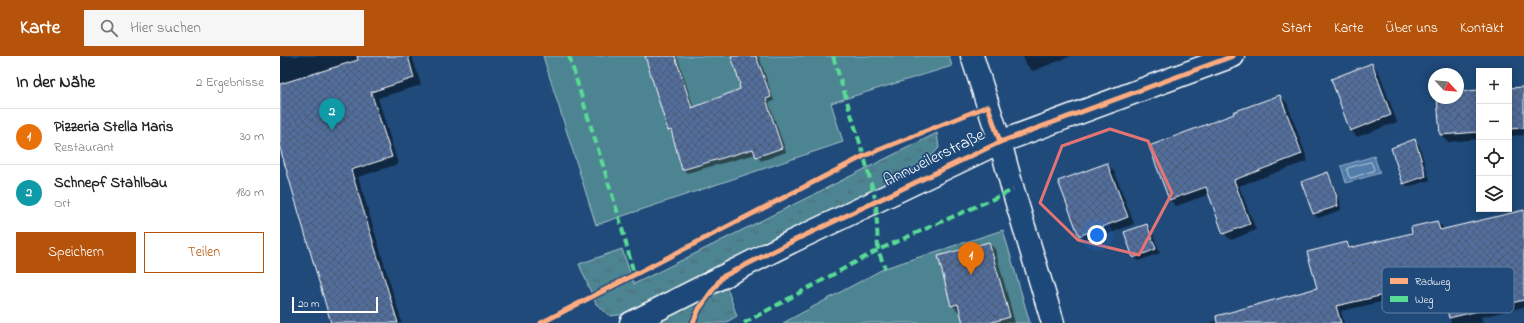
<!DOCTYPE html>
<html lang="de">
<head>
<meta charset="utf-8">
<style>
	:root { --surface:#fff; --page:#f6f6f6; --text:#222; --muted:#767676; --line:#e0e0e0; --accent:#b45309 }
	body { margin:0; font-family:"Indie Flower",sans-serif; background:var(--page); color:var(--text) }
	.controls { position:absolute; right:12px; top:12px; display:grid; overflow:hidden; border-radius:0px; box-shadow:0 2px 10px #0003 }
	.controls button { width:36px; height:36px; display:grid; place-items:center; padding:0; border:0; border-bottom:1px solid var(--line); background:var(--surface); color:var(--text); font:20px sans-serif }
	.compass { position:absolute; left:1148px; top:12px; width:36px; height:36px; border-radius:50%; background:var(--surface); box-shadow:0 2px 10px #0003; rotate:116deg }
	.scale { position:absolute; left:12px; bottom:10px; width:86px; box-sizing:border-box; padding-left:4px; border:2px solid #fff; border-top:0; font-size:11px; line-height:14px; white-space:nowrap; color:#fff; -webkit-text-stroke:3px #1f4a7a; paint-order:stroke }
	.you { position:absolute; left:817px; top:179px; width:14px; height:14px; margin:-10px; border:3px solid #fff; border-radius:50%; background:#1a73e8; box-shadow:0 0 0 6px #1a73e833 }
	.badge { display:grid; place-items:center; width:26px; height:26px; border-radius:50%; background:var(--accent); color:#fff; font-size:13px; font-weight:700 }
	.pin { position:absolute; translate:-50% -33px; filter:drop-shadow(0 1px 2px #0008) }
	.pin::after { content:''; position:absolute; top:21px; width:14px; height:12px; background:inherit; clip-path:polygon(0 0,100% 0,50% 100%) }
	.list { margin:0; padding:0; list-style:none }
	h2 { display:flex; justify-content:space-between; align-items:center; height:52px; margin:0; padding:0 16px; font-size:17px }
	h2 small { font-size:13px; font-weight:400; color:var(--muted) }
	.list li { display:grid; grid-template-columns:26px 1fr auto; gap:12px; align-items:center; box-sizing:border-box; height:56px; padding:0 16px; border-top:1px solid var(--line) }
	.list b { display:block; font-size:15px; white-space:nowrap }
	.list p { margin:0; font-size:13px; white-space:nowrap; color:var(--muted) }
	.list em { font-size:13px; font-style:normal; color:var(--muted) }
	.actions { display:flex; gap:8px; padding:12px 16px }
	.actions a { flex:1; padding:9px 0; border:1px solid var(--accent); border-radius:0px; text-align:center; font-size:14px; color:var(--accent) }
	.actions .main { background:var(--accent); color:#fff }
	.icon { flex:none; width:22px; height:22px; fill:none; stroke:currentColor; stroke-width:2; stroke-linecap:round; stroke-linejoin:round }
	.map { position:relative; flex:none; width:1244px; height:267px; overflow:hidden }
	header { display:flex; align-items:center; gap:24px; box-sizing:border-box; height:56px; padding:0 20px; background:var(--accent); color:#fff }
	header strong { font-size:19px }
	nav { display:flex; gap:22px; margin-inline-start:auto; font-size:14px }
	.search { width:280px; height:36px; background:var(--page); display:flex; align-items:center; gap:10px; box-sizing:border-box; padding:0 14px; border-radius:0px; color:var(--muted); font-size:15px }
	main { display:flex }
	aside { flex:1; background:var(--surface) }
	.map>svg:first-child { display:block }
</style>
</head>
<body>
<header>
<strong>Karte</strong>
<div class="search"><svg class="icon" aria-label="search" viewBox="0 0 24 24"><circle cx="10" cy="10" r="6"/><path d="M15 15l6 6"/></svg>Hier suchen</div>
<nav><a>Start</a><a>Karte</a><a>Über uns</a><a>Kontakt</a></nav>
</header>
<main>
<aside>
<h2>In der Nähe<small>2 Ergebnisse</small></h2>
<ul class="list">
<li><span class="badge" style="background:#e8710a">1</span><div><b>Pizzeria Stella Maris</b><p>Restaurant</p></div><em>30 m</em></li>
<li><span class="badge" style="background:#0f9aa8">2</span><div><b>Schnepf Stahlbau</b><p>Ort</p></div><em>180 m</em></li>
</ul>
<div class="actions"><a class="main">Speichern</a><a>Teilen</a></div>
</aside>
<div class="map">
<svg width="1244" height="267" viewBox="0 0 1244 267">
	<defs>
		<pattern id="grass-tufts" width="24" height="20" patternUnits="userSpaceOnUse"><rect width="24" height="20" fill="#4e8492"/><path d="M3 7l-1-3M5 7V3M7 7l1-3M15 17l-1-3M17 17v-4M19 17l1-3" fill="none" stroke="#4d6b72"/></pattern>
		<pattern id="building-cross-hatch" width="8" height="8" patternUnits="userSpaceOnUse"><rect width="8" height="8" fill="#516e9e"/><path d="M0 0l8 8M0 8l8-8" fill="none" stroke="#4e5a6d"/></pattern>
	</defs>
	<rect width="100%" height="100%" fill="#1f4a7a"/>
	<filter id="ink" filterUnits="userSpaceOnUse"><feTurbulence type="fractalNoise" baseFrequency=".025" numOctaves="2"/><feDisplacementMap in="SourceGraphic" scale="8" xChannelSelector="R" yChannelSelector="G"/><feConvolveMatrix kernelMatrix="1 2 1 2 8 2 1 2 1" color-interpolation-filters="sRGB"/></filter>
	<g filter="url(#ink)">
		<g fill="url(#grass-tufts)" stroke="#a6c2c8">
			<path d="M657,77L659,92L643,109L347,258L330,260L316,248L299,208L342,193L354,228Z"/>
			<path d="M447,232L457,260L445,267H377Z"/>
		</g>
		<g fill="#4e8492" stroke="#a6c2c8">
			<path d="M263,0H669L672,10L551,47L563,86L316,169Z"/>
			<path d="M723,174L750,267H503L605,212Z"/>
		</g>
		<path fill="#537da9" stroke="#98b1cb" d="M1094,100L1100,117L1066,127L1061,110Z"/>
		<g fill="#0007">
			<path d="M0,0H132L141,29L98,42L118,108L78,121L122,267H53L0,89Z"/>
			<path d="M370,0H397L414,52L461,34V29L452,0H479L494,45L489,47L506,96L481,105L476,98L407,117L403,113L393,79L389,74Z"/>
			<path d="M743,0H791L753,15L746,8Z"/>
			<path d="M1092,9L1099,16L1117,66L1077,81L1071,74Z"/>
			<path d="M1244,31V79L1229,80V32Z"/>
			<path d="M1199,35V83L1168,86L1161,79L1158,42H1178V37Z"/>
			<path d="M1000,40L1007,47L1028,105L959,130L976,174L951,184L944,177L930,138L896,150L890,144L955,59Z"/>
			<path d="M1135,85L1139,89L1150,124L1128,131L1124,127Z"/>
			<path d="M827,108L834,115L854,168L807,186L800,179Z"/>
			<path d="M1047,117L1051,121L1060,145L1061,154L1038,162L1034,158L1022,126Z"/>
			<path d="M1244,155V251L1201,261L1203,267H1171L1163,232L1061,255L1064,267H929L1038,233L1067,187L1072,192L1134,177L1157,166L1163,171V174Z"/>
			<path d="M867,169L871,173L880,197L858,205L854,201Z"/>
			<path d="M709,187L715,193L735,267H684L681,255L679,256L672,249Z"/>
		</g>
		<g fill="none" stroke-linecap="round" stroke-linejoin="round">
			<path stroke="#bacbdd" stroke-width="1" d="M1091,106L1094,113L1093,115L1071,122L1069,121L1067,114L1068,112Z"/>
		</g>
		<g fill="url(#building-cross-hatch)" stroke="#fff">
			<path d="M77,0H128L134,22L91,36L112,101L71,114L118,267H51L0,92V28L78,4Z"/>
			<path d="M365,0H395L412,52L460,33L459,29L460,28L451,0H476L491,41L486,43L502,92L476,101L473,93L402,114L391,74L388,75Z"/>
			<path d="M1092,7L1111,59L1070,75L1051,23Z"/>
			<path d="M1244,31V72L1229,73V32Z"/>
			<path d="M1199,34V76L1160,79L1157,42H1179V36Z"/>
			<path d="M1000,39L1022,98L954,124L970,168L943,178L926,131L889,144L869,90L954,58L953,56Z"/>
			<path d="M1135,83L1146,120L1123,128L1111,92Z"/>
			<path d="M827,107L848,161L799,180L778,125Z"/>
			<path d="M1048,116L1057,141L1056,142L1058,150L1033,158L1021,126Z"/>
			<path d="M1244,154V244L1169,262L1161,226L1056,250L1061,267H937L936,260L1037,232L1027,196L1067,186L1069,192L1132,177L1131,171L1157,165L1160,174Z"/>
			<path d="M867,168L876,193L853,202L844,176Z"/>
			<path d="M709,186L730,261L709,267H683L678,248L671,250L658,200Z"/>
		</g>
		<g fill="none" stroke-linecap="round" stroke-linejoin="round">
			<defs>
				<g id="minor">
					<path d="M692,0L720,86L733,134L773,267"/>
					<path d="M351,267L511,186L720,86L953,0"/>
				</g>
			</defs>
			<use href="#minor" stroke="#fff" stroke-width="25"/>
			<use href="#minor" stroke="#1f4a7a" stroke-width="22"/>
			<g stroke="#5adb95" stroke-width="4" stroke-dasharray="8 4" stroke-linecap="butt">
				<path d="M289,0L339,161L354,218"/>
				<path d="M553,0L584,100L596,146L598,194L605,212"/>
				<path d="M464,267L598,194L733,134"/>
			</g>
			<defs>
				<g id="cycleway">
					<path d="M261,267L584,100L708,50L720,86"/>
					<path d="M413,267L419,253L442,221L511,186L720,86L953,0"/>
				</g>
			</defs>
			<use href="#cycleway" stroke="#1f4a7a" stroke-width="8"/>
			<use href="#cycleway" stroke="#ffac80" stroke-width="5"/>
		</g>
	</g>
	<path fill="none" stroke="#e47373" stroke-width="3" stroke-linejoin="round" d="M830,73L868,85L892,137L859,199L798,184L760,147L782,90Z"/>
	<g text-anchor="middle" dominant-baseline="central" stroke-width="3.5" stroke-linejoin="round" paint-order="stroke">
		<g font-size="17" fill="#fff" stroke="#1f4a7a">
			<text transform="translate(654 102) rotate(-26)">Annweilerstraße</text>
		</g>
	</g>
	<rect x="1102" y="211" width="132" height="46" rx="6" fill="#1f4a7a" stroke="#6280a2" stroke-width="1"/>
	<rect x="1110" y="222" width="18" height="6" fill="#ffac80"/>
	<rect x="1110" y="240" width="18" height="6" fill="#5adb95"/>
	<g font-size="11" fill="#fff">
		<text x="1135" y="229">Radweg</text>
		<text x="1135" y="247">Weg</text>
	</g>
</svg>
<div class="controls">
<button>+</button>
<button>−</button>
<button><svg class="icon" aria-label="locate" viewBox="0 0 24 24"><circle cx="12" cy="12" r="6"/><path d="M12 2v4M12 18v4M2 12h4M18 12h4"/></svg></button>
<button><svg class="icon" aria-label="layers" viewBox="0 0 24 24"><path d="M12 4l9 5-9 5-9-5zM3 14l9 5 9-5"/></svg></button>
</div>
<svg class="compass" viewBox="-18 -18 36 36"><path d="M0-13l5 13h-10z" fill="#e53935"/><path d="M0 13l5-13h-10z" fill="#767676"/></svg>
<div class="scale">20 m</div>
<div class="you"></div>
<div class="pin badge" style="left:691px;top:219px;background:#e8710a">1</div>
<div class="pin badge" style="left:52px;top:75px;background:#0f9aa8">2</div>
</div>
</main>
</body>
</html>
